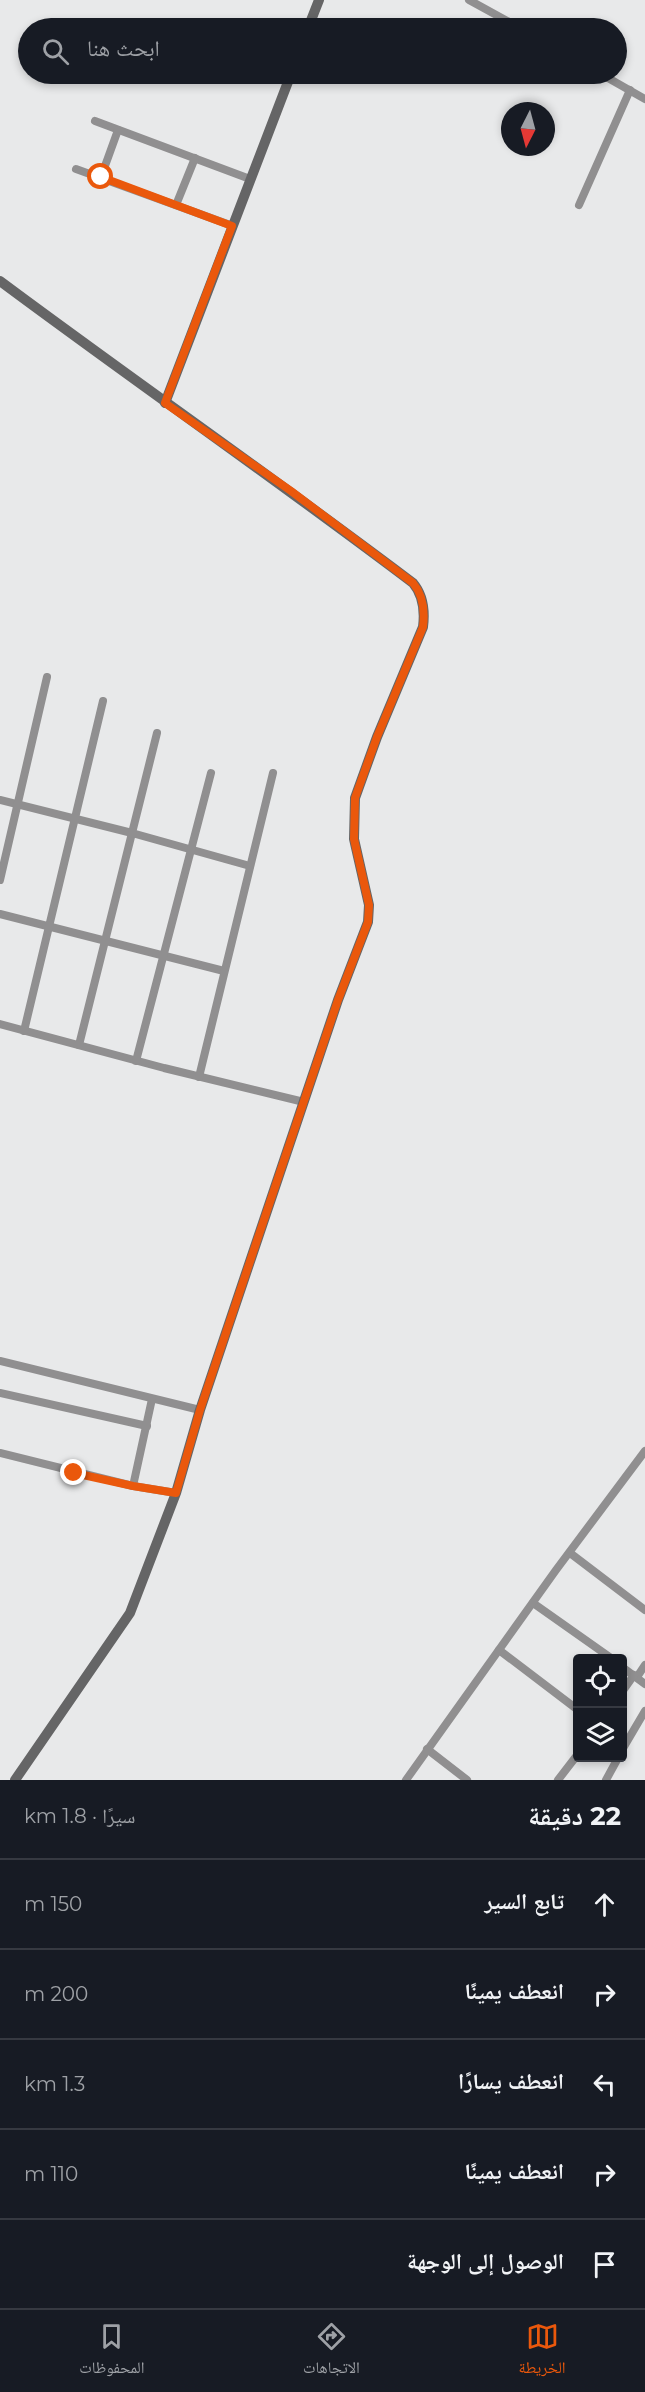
<!DOCTYPE html>
<html lang="ar">
<head>
<meta charset="utf-8">
<style>
	:root { --surface:#171b24; --page:#20242c; --text:#f1f3f6; --muted:#9ea1a6; --line:#363941; --accent:#ea580c }
	body { margin:0; font-family:Montserrat,"Noto Naskh Arabic",sans-serif; background:var(--page); color:var(--text); direction:rtl }
	.controls { position:absolute; right:18px; bottom:18px; display:grid; overflow:hidden; border-radius:6px; box-shadow:0 3px 9px #0003 }
	.controls button { width:54px; height:54px; display:grid; place-items:center; padding:0; border:0; border-bottom:2px solid var(--line); background:var(--surface); color:var(--text); font:30px sans-serif }
	.compass { position:absolute; left:501px; top:102px; width:54px; height:54px; border-radius:50%; background:var(--surface); box-shadow:0 3px 9px #0003; rotate:186deg }
	.stop { position:absolute; width:18px; height:18px; margin:-14px; border:4px solid #ea580c; border-radius:50%; background:#fff }
	.stop.end { background:#ea580c; border-color:#fff; box-shadow:0 2px 6px #0008 }
	.list { margin:0; padding:0; list-style:none }
	h2 { display:flex; justify-content:space-between; align-items:center; height:78px; margin:0; padding:0 24px; font-size:26px }
	h2 small { font-size:20px; font-weight:400; color:var(--muted) }
	.list li { display:grid; grid-template-columns:39px 1fr auto; gap:18px; align-items:center; box-sizing:border-box; height:90px; padding:0 24px; border-top:2px solid var(--line) }
	.list b { display:block; font-size:22px; white-space:nowrap }
	.list em { font-size:20px; font-style:normal; color:var(--muted) }
	.icon { flex:none; width:33px; height:33px; fill:none; stroke:currentColor; stroke-width:2; stroke-linecap:round; stroke-linejoin:round }
	.map { position:relative; flex:none; width:645px; height:1780px; overflow:hidden; direction:ltr }
	.search { position:absolute; background:var(--surface); box-shadow:0 3px 9px #0003; left:18px; right:18px; top:18px; height:66px; display:flex; align-items:center; gap:15px; box-sizing:border-box; padding:0 21px; border-radius:33px; color:var(--muted); font-size:22px }
	.sheet { height:528px; background:var(--surface) }
	nav { display:flex; justify-content:space-around; align-items:center; box-sizing:border-box; height:84px; border-top:2px solid var(--line); background:var(--surface); font-size:16px; color:var(--muted) }
	nav a { display:grid; justify-items:center; gap:3px }
	nav .on { color:var(--accent) }
	.map>svg:first-child { display:block }
</style>
</head>
<body>
<div class="map">
<svg width="645" height="1780" viewBox="0 0 645 1780">
	<rect width="100%" height="100%" fill="#e8e9ea"/>
	<g fill="none" stroke-linecap="round" stroke-linejoin="round">
		<g stroke="#908f90" stroke-width="8">
			<path d="M469,0L520,28"/>
			<path d="M601,74L645,99"/>
			<path d="M95,121L250,179"/>
			<path d="M76,169L233,226"/>
			<path d="M101,177L118,130"/>
			<path d="M176,205L195,158"/>
			<path d="M579,205L630,90"/>
			<path d="M0,800L132,833L250,866"/>
			<path d="M0,880L47,677"/>
			<path d="M0,914L224,971"/>
			<path d="M0,1024L164,1068L304,1102"/>
			<path d="M24,1031L103,701"/>
			<path d="M79,1045L157,733"/>
			<path d="M136,1061L211,773"/>
			<path d="M199,1077L273,773"/>
			<path d="M0,1361L200,1410"/>
			<path d="M0,1393L147,1426"/>
			<path d="M0,1453L133,1486L176,1493"/>
			<path d="M133,1486L152,1399"/>
			<path d="M570,1553L645,1610"/>
			<path d="M533,1603L611,1658"/>
			<path d="M499,1650L578,1710"/>
			<path d="M622,1667L645,1684"/>
			<path d="M637,1677L645,1665"/>
			<path d="M622,1692L634,1675"/>
			<path d="M427,1749L467,1780"/>
			<path d="M622,1750L645,1711"/>
			<path d="M406,1780L556,1570L645,1451"/>
			<path d="M558,1780L578,1754"/>
			<path d="M606,1780L618,1758"/>
		</g>
		<g stroke="#656566" stroke-width="10">
			<path d="M308,28L319,0"/>
			<path d="M0,281C137,383 277,480 413,583C424,596 425,611 423,627L377,737L355,798L354,839L369,905L368,922L338,1000L200,1410L176,1493L130,1613L15,1780"/>
			<path d="M165,403L291,74"/>
		</g>
	</g>
	<g fill="none" stroke-linecap="round" stroke-linejoin="round">
		<path stroke="#ea580c" stroke-width="8" d="M74,1473L133,1486L176,1493L200,1410L338,1000L368,922L369,905L354,839L355,798L377,737L423,627C425,611 424,596 413,583L291,491L165,403L232,226L101,177"/>
	</g>
</svg>
<div class="controls">
<button><svg class="icon" aria-label="locate" viewBox="0 0 24 24"><circle cx="12" cy="12" r="6"/><path d="M12 2v4M12 18v4M2 12h4M18 12h4"/></svg></button>
<button><svg class="icon" aria-label="layers" viewBox="0 0 24 24"><path d="M12 4l9 5-9 5-9-5zM3 14l9 5 9-5"/></svg></button>
</div>
<svg class="compass" viewBox="-18 -18 36 36"><path d="M0-13l5 13h-10z" fill="#e53935"/><path d="M0 13l5-13h-10z" fill="#9ea1a6"/></svg>
<div class="stop" style="left:101px;top:177px"></div>
<div class="stop end" style="left:74px;top:1473px"></div>
<div class="search"><svg class="icon" aria-label="search" viewBox="0 0 24 24"><circle cx="10" cy="10" r="6"/><path d="M15 15l6 6"/></svg>ابحث هنا</div>
</div>
<section class="sheet">
<h2>22 دقيقة<small>سيرًا · 1.8 km</small></h2>
<ul class="list">
<li><svg class="icon" aria-label="ahead" viewBox="0 0 24 24"><path d="M12 20V5M6 11l6-6 6 6"/></svg><div><b>تابع السير</b></div><em>150 m</em></li>
<li><svg class="icon" aria-label="right" viewBox="0 0 24 24"><path d="M7 20v-9h11M14 6l5 5-5 5"/></svg><div><b>انعطف يمينًا</b></div><em>200 m</em></li>
<li><svg class="icon" aria-label="left" viewBox="0 0 24 24"><path d="M17 20v-9H6M10 6l-5 5 5 5"/></svg><div><b>انعطف يسارًا</b></div><em>1.3 km</em></li>
<li><svg class="icon" aria-label="right" viewBox="0 0 24 24"><path d="M7 20v-9h11M14 6l5 5-5 5"/></svg><div><b>انعطف يمينًا</b></div><em>110 m</em></li>
<li><svg class="icon" aria-label="arrive" viewBox="0 0 24 24"><path d="M6 21V4h12l-3 4 3 4H6"/></svg><div><b>الوصول إلى الوجهة</b></div></li>
</ul>
</section>
<nav>
<a class="on"><svg class="icon" aria-label="map" viewBox="0 0 24 24"><path d="M3 6l6-2 6 2 6-2v14l-6 2-6-2-6 2zM9 4v14M15 6v14"/></svg>الخريطة</a>
<a><svg class="icon" aria-label="directions" viewBox="0 0 24 24"><path d="M12 3l9 9-9 9-9-9zM9 14v-3h6M13 9l2 2-2 2"/></svg>الاتجاهات</a>
<a><svg class="icon" aria-label="saved" viewBox="0 0 24 24"><path d="M7 4h10v16l-5-4-5 4z"/></svg>المحفوظات</a>
</nav>
</body>
</html>
